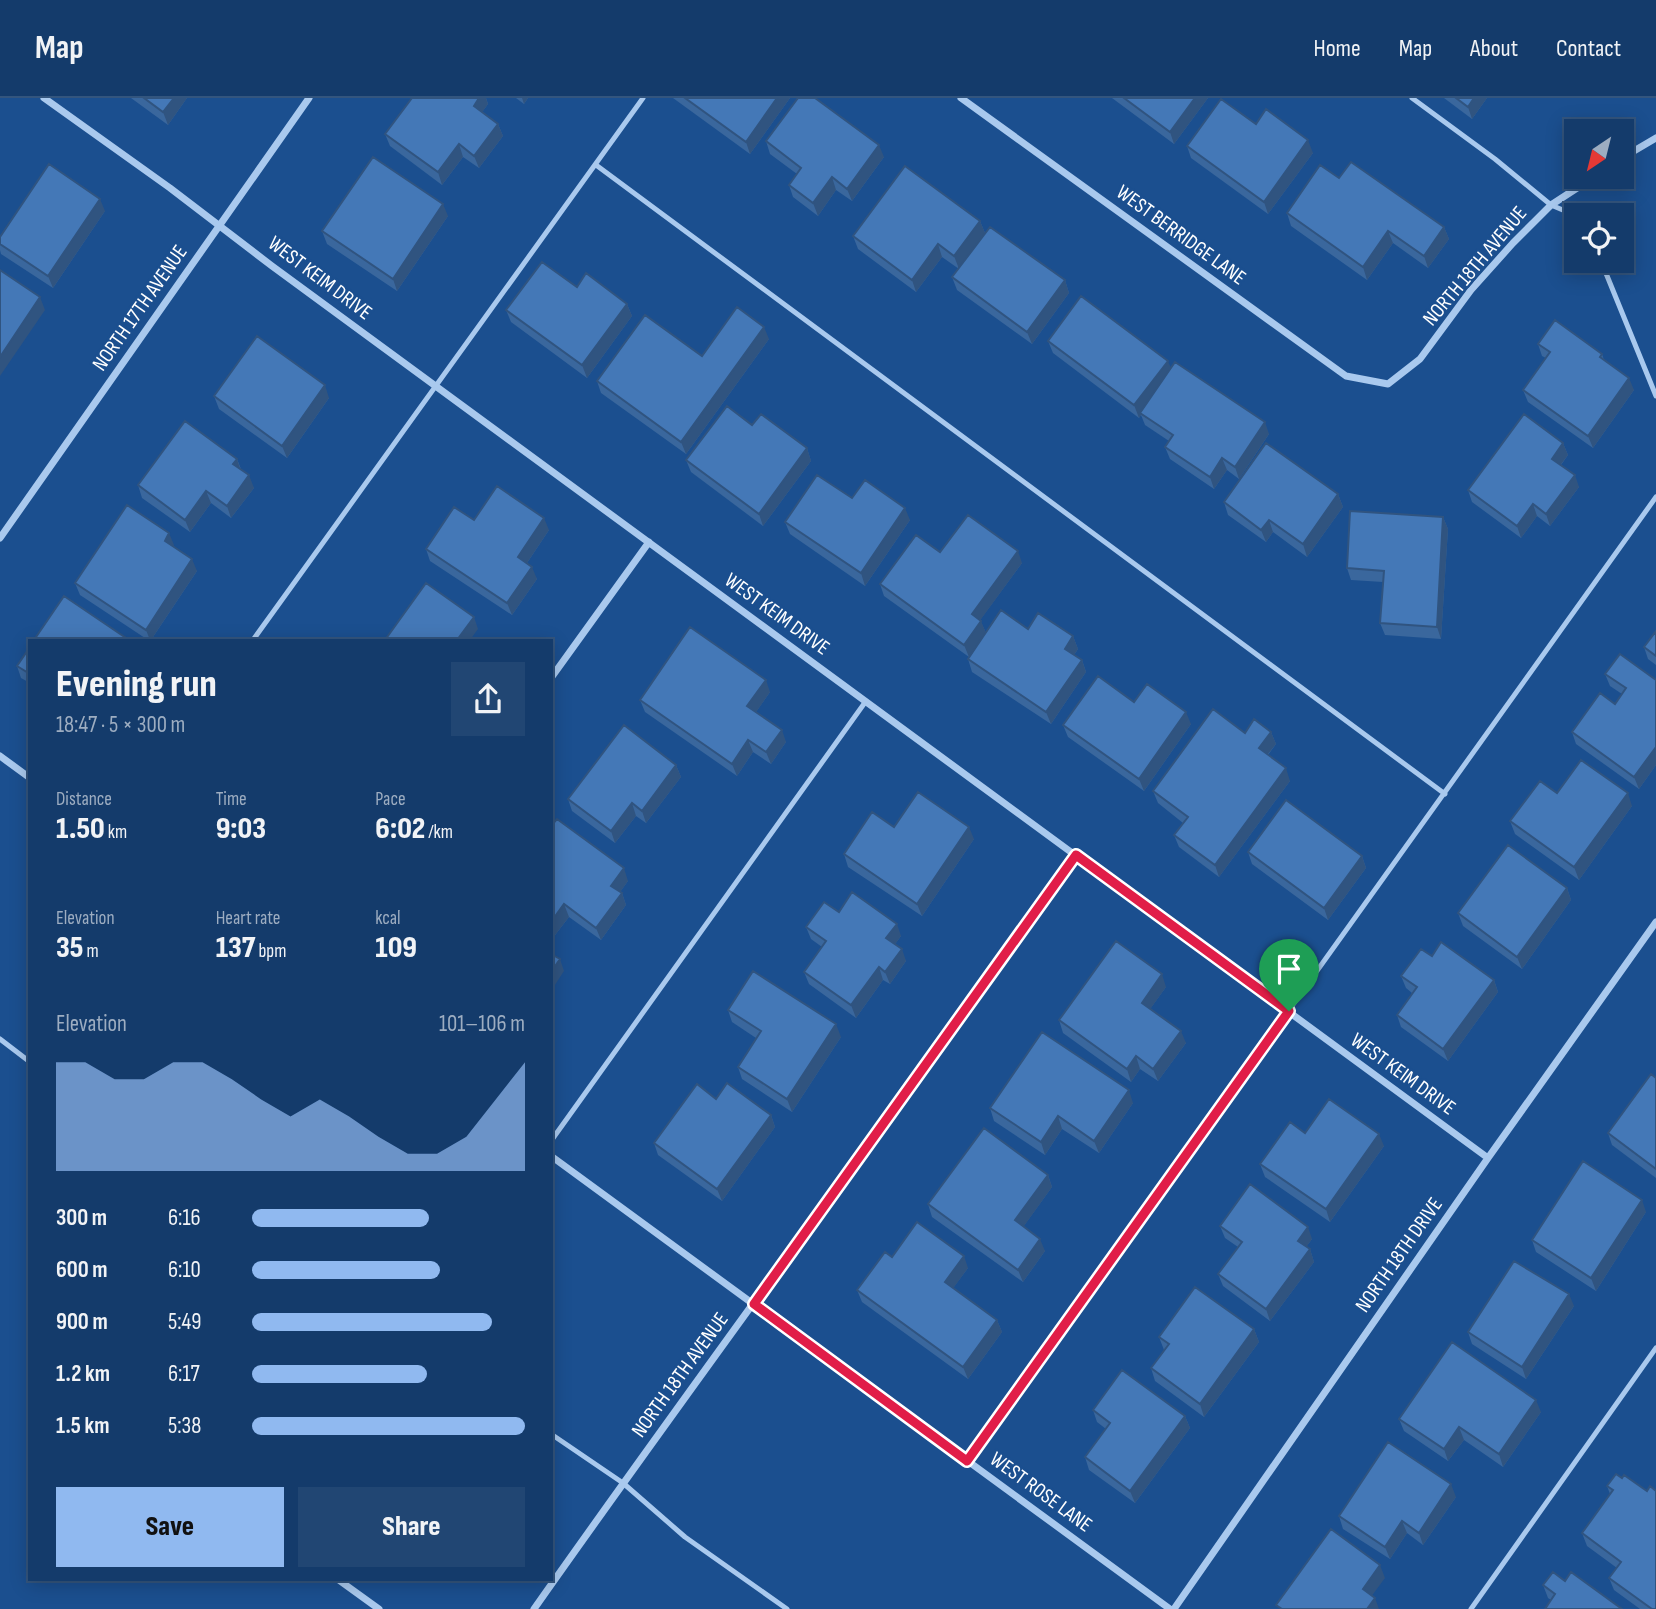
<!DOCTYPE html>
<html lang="en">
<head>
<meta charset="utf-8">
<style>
	:root { --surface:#143b6b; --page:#214673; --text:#f1f3f6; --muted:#9dadc1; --line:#33557e; --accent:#90b9f0 }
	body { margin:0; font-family:"Sofia Sans Condensed",sans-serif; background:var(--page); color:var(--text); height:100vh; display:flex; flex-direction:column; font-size:26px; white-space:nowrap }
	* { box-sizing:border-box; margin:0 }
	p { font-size:23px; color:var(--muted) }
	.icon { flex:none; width:38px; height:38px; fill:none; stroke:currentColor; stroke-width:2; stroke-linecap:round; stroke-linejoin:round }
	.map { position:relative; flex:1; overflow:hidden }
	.panel { position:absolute; left:28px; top:541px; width:525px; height:942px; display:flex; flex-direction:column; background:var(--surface); border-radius:0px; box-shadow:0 4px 18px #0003,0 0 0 2px var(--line) }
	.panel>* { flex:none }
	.needle { width:46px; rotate:215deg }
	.fabs { position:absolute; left:1564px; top:21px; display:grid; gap:14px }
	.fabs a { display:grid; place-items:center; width:70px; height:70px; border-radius:0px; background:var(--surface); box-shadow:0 4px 18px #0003,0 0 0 2px var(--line); font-size:35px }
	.pin { position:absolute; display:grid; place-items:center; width:60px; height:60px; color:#fff; margin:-72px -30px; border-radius:50% 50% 50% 0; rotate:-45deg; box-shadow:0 0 7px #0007 }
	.pin .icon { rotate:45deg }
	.round { display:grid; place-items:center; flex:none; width:74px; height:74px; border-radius:0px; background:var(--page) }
	.head { display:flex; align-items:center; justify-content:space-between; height:119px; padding:0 28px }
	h1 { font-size:38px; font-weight:800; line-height:52px }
	.metrics { display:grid; grid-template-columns:repeat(3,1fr); gap:10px; height:119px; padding:7px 28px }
	.metrics div { display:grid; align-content:center }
	.metrics b { font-size:30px; font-weight:800 }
	.metrics small { font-size:19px; font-weight:400 }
	.metrics p { font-size:19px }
	.chart { height:196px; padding:14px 28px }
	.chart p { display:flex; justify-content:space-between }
	.chart svg { width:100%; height:126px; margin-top:7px; fill:var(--accent); opacity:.7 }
	.action { display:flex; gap:14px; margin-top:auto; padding:14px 28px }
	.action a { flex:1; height:80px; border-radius:0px; background:var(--accent); color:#111; font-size:28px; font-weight:800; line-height:80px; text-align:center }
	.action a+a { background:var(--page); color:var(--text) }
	ul { padding:0 28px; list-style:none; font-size:23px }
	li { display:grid; grid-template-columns:112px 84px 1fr; align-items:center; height:52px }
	li i { height:18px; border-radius:9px; background:var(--accent) }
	header { display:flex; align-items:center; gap:42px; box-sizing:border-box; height:98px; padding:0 35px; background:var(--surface); border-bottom:2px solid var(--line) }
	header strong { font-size:33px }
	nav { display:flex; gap:38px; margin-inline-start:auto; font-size:24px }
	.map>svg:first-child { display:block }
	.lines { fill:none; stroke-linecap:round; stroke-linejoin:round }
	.service { stroke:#a9c9ee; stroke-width:5 }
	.minor { stroke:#a9c9ee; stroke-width:7 }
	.wall { fill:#3a679d }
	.shaded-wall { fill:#305480 }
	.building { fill:#4478b7; stroke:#305480; stroke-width:2 }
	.route-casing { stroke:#fff; stroke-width:14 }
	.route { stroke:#e11d48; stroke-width:9 }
	.labels { text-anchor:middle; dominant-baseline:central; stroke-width:5; stroke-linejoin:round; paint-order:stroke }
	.street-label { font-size:21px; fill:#fff; stroke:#1b4f8f }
</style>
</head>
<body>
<header>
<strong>Map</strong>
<nav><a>Home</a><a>Map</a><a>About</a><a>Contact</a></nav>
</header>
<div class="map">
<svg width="1656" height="1511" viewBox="0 0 1656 1511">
	<rect width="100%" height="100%" fill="#1b4f8f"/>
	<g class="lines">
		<path class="service" d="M1412 0 1495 61 1551 107 1577 118
			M596 67 1445 696
			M1601 163 1656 298
			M253 542 643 0
			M0 941 30 964
			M551 1043 866 603
			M551 1336 623 1385 685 1439 787 1511
			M967 1362 1656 399
			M1471 1511 1656 1250"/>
		<path class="minor" d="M44 0 170 90 272 168 1488 1060
			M961 0 1346 278 1388 286 1420 261 1471 192 1513 145 1551 107 1594 79
			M1622 60 1656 40
			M0 440 309 0
			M551 580 649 444
			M0 658 30 680
			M551 1058 1170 1511
			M336 1480 379 1511
			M534 1511C712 1258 898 1010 1076 757
			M1174 1511 1488 1060 1656 824"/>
	</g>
	<path class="wall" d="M131 0H187L168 27Z
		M412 0H486L488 6 482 14 498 26 503 38 479 70 463 59 442 87 390 48 385 36Z
		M516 0H528L524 6Z
		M673 0H790L750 56Z
		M1112 0H1208L1174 46Z
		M1444 0H1487L1472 21Z
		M1256 26 1313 55 1268 116 1191 60 1187 48Z
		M766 43 884 59 852 103 836 92 818 118 793 99 789 87 797 76 770 56Z
		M1339 80 1444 129 1449 141 1428 170 1393 145 1367 182 1291 128 1287 115Z
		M105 113 53 190 1 156 0 152V139Z
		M448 118 397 193 327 146 322 133Z
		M980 123 985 135 959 171 942 159 916 194 858 151 853 138Z
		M952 179 1065 182 1069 195 1032 246 957 192Z
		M577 189 627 206 632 218 587 280 511 224 506 212Z
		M769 241 686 356 601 295 597 283Z
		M1048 243 1171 270 1269 336 1239 381 1227 372 1214 391 1170 361 1165 349 1169 343 1145 327 1141 317 1139 320 1053 255Z
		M1538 246 1602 256 1604 262 1634 292 1593 350 1528 304 1523 292 1546 260 1542 258Z
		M214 298 329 300 287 360 219 311Z
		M752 327 807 350 811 363 763 428 691 374 686 362Z
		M1563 345 1568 357 1561 367 1579 389 1550 428 1537 418 1521 440 1472 404 1468 392Z
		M237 361 241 371 254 390 231 420 211 405 190 434 142 400 138 387Z
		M1338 396 1343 409 1307 459 1273 434 1266 444 1228 417 1224 404Z
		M852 400 910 422 865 488 790 436 785 424Z
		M1443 419 1448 431 1441 541 1385 537 1380 525 1383 484 1351 482 1347 470Z
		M474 422 549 432 527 465 537 481 512 517 430 463 426 451Z
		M174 447 173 448 197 473 151 542H148L80 497 75 485Z
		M940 454 1022 465 980 522 986 535 1028 531 1073 538 1078 551 1074 557 1082 562 1086 574 1051 626 972 574 968 561 969 559 884 498 880 486Z
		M1656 533V567L1648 561 1644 549Z
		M30 549V585L21 580 17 568Z
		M1605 576 1656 582V667L1639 691 1576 646 1572 634 1615 606 1622 596 1610 588Z
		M770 594 756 614 786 644 771 666 753 654 737 678 645 614 640 602Z
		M1134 604 1191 626 1144 693 1068 639 1063 627Z
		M1271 634 1276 646 1268 657 1290 683 1219 779 1179 749 1174 737 1183 725 1158 705 1153 693 1245 635Z
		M676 667 681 679 646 725 636 718 615 745 572 713 568 701Z
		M1557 695 1632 708 1579 782 1515 736 1510 723Z
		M551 728 628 783 620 794 622 795 626 807 601 842 569 819 552 841 551 840Z
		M894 729 974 741 922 818 848 769 844 756Z
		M1248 754 1362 758 1366 770 1328 822 1252 766Z
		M1567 790 1571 802 1522 871 1463 828 1458 815Z
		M839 814 901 838 895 846 906 863 890 886 883 882 856 920 809 886 804 874 822 849 811 841 806 829Z
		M1432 858 1494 882 1498 894 1448 963 1401 929 1397 917 1412 895 1406 890 1401 878Z
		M1166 889 1150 911 1186 945 1158 983 1140 971 1131 984 1063 935 1059 922Z
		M728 912 841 939 792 1014 742 981 738 969 756 940 732 924Z
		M1656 980V1080L1612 1047 1608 1035Z
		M716 1001 771 1017 775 1029 722 1103 658 1057 654 1045Z
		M1133 1005 1099 1055 1062 1031 1045 1057 994 1023 990 1010Z
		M1305 1035 1384 1048 1330 1124 1265 1079 1260 1066Z
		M1048 1077 1052 1089 1023 1129 1045 1153 1023 1184 932 1119 928 1106Z
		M1646 1114 1596 1193 1536 1154 1532 1142Z
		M1220 1128 1312 1141 1306 1149 1310 1151 1314 1164 1270 1223 1223 1188 1218 1176 1238 1149 1225 1140Z
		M892 1159 968 1170 953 1190 997 1222 1002 1234 968 1281 862 1204 857 1192Z
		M1574 1208 1526 1281 1472 1246 1468 1234Z
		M1254 1231 1259 1244 1204 1319 1155 1283 1151 1270 1164 1252 1159 1239Z
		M1093 1312 1185 1318 1190 1330 1135 1405 1089 1372 1085 1359 1106 1331 1097 1324Z
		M1541 1314 1503 1369 1464 1342 1448 1363 1404 1333 1399 1321Z
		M1622 1380 1647 1393 1656 1511H1640L1614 1492 1609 1480 1617 1470 1587 1448 1582 1435 1610 1396 1607 1388Z
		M1456 1399 1423 1447 1407 1435 1390 1461 1343 1431 1339 1418Z
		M1565 1483 1551 1502 1548 1500 1543 1487Z"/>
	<path class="shaded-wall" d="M174 0H187L168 27 163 14Z
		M479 0H486L488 6 478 20 474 8Z
		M522 0H528L524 6Z
		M777 0H790L750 56 746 44Z
		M1195 0H1208L1174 46 1170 34Z
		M1474 0H1487L1472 21 1468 9Z
		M498 26 503 38 479 70 474 58Z
		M1308 42 1313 55 1268 116 1264 104Z
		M459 46 463 59 442 87 438 74Z
		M879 47 884 59 852 103 847 91Z
		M832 79 836 92 818 118 813 105Z
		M100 101 105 113 53 190 48 178Z
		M443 106 448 118 397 193 393 181Z
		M980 123 985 135 959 171 954 158Z
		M1444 129 1449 141 1428 170 1424 158Z
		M1388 133 1393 145 1367 182 1363 169Z
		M938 146 942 159 916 194 912 182Z
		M1065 182 1069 195 1032 246 1027 234Z
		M40 199 45 212 0 278V259Z
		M627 206 632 218 587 280 582 267Z
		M764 229 769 241 686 356 681 344Z
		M1168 263 1173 275 1140 315 1141 317 1139 320 1134 307Z
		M1629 280 1634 292 1593 350 1588 338Z
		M325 287 329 300 287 360 282 348Z
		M1265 324 1269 336 1239 381 1235 369Z
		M1563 345 1568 357 1556 373 1552 361Z
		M807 350 811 363 763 428 759 416Z
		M1222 360 1227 372 1214 391 1210 379Z
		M237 361 241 373 233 366Z
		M249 377 254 390 231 420 227 408Z
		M1575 377 1579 389 1550 428 1546 416Z
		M206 393 211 405 190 434 185 422Z
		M1338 396 1343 409 1307 459 1303 446Z
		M1533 406 1537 418 1521 440 1517 428Z
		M905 410 910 422 865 488 861 475Z
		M1443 419 1448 431 1441 541 1437 529Z
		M544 420 549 432 523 471 518 459Z
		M1269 422 1273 434 1266 444 1261 432Z
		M169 435 174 447 169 455 165 443Z
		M1018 453 1022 465 976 528 972 516Z
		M192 461 197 473 151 542H150L146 532Z
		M532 469 537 481 512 517 507 505Z
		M474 519 478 531 470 542H457Z
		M981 523 986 535 969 559 964 547Z
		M1073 538 1078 551 1070 563 1065 551Z
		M1082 562 1086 574 1051 626 1046 614Z
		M766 582 770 594 752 620 747 608Z
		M1186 614 1191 626 1144 693 1139 681Z
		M782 632 786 644 771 666 766 654Z
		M1271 634 1276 646 1263 662 1259 650Z
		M748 642 753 654 737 678 732 666Z
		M1656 649V667L1639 691 1634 679Z
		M676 667 681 679 646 725 642 713Z
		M1286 670 1290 683 1219 779 1215 767Z
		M1628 695 1632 708 1579 782 1574 769Z
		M632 705 636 718 615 745 611 733Z
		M969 729 974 741 922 818 917 806Z
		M1362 758 1366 770 1328 822 1324 810Z
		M624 770 628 783 616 800 611 788Z
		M1567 790 1571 802 1522 871 1517 859Z
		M622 795 626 807 601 842 596 830Z
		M564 806 569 819 552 841 551 824Z
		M897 826 901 838 891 852 886 840Z
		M902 851 906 863 890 886 885 874Z
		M560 861 564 873 551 893V874Z
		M879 869 883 882 856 920 851 907Z
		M1162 876 1166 889 1146 917 1142 905Z
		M1494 882 1498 894 1448 963 1443 951Z
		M836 926 841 939 792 1014 787 1001Z
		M1181 933 1186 945 1158 983 1153 971Z
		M1136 958 1140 971 1131 984 1127 971Z
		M1129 992 1133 1005 1099 1055 1094 1043Z
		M771 1017 775 1029 722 1103 717 1091Z
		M1058 1018 1062 1031 1045 1057 1041 1044Z
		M1379 1036 1384 1048 1330 1124 1326 1111Z
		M1048 1077 1052 1089 1019 1135 1015 1122Z
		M1642 1102 1646 1114 1596 1193 1591 1180Z
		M1308 1129 1312 1141 1302 1155 1298 1143Z
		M1040 1141 1045 1153 1023 1184 1018 1172Z
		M1310 1151 1314 1164 1270 1223 1266 1211Z
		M964 1158 968 1170 949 1196 945 1184Z
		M1569 1196 1574 1208 1526 1281 1522 1269Z
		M997 1222 1002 1234 968 1281 963 1269Z
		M1254 1231 1259 1244 1204 1319 1200 1306Z
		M1536 1302 1541 1314 1503 1369 1499 1356Z
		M1185 1318 1190 1330 1135 1405 1130 1393Z
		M1459 1329 1464 1342 1448 1363 1444 1351Z
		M1451 1386 1456 1399 1423 1447 1419 1435Z
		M1402 1423 1407 1435 1390 1461 1385 1449Z
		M1380 1467 1385 1480 1368 1503 1363 1491Z
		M1375 1500 1379 1511H1367Z"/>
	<path class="building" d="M144 0H174L163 14Z
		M412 0H479L474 8 498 26 474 58 459 46 438 74 385 36Z
		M685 0H777L746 44Z
		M798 0H815L879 47 847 91 832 79 813 105 789 87 801 70 766 43Z
		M1124 0H1195L1170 34Z
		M1456 0H1474L1468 9Z
		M1221 1 1256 26 1266 11 1308 42 1264 104 1187 48Z
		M373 59 443 106 393 181 322 133Z
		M1351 64 1444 129 1424 158 1388 133 1363 169 1287 115 1320 67 1339 80Z
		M49 66 100 101 48 178 0 146V139Z
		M905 68 980 123 954 158 938 146 912 182 853 138Z
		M990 129 1065 182 1027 234 952 179Z
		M542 164 577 189 586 175 627 206 582 267 506 212Z
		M0 172 40 199 0 259Z
		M1081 198 1168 263 1134 307 1048 243Z
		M737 209 764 229 681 344 597 283 645 217 702 258Z
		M1555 222 1602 256 1600 259 1629 280 1588 338 1523 292 1550 254 1538 246Z
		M257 238 325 287 282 348 214 298Z
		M1175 264 1265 324 1235 369 1222 360 1210 379 1165 349 1173 337 1140 315Z
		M727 308 752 327 761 316 807 350 759 416 686 362Z
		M1524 316 1563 345 1552 361 1575 377 1546 416 1533 406 1517 428 1468 392Z
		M185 323 237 361 233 366 249 377 227 408 206 393 185 422 138 387Z
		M1266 345 1338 396 1303 446 1269 422 1261 432 1224 404Z
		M817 377 852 400 865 382 905 410 861 475 785 424Z
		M497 388 544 420 518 459 532 469 507 505 426 451 454 409 474 422Z
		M127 407 169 435 165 443 192 461 146 532 75 485Z
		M1350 413 1443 419 1437 529 1380 525 1384 473 1347 470Z
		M968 417 1018 453 972 516 981 523 964 547 880 486 916 437 940 454Z
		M426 485 474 519 457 542H385Z
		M64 498 129 542H34Z
		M1001 512 1028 531 1038 515 1073 538 1065 551 1082 562 1046 614 968 561Z
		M690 529 766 582 747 608 782 632 766 654 748 642 732 666 640 602Z
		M1656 533V558L1644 549Z
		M30 549V576L17 568Z
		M1620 556 1656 582V649L1634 679 1572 634 1600 595 1615 606 1626 590 1605 576Z
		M1098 578 1134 604 1147 586 1186 614 1139 681 1063 627Z
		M1213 611 1245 635 1254 621 1271 634 1259 650 1286 670 1215 767 1174 737 1188 719 1153 693Z
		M624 627 676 667 642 713 632 705 611 733 568 701Z
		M1581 662 1628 695 1574 769 1510 723 1540 683 1557 695Z
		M918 694 969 729 917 806 844 756 872 714 894 729Z
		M1286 702 1362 758 1324 810 1248 754Z
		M557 721 624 770 611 788 622 795 596 830 564 806 551 824V728Z
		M1508 747 1567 790 1517 859 1458 815Z
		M852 794 897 826 886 840 902 851 885 874 879 869 851 907 804 874 826 843 806 829 824 804 839 814Z
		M1116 843 1162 876 1142 905 1181 933 1153 971 1136 958 1127 971 1059 922Z
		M1441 844 1494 882 1443 951 1397 917 1417 889 1401 878 1421 851 1432 858Z
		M551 856 560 861 551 874Z
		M753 873 836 926 787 1001 738 969 761 933 728 912Z
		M1042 934 1129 992 1094 1043 1058 1018 1041 1044 990 1010Z
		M1651 976 1656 980V1071L1608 1035Z
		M727 985 771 1017 717 1091 654 1045 697 986 716 1001Z
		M1329 1001 1379 1036 1326 1111 1260 1066 1290 1024 1305 1035Z
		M984 1030 1048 1077 1015 1122 1040 1141 1018 1172 928 1106Z
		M1583 1063 1642 1102 1591 1180 1532 1142Z
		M1250 1086 1308 1129 1298 1143 1310 1151 1266 1211 1218 1176 1242 1144 1220 1128Z
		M917 1124 964 1158 945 1184 997 1222 963 1269 857 1192 885 1154 892 1159Z
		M1514 1163 1569 1196 1522 1269 1468 1234Z
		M1195 1189 1254 1231 1200 1306 1151 1270 1169 1246 1159 1239Z
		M1452 1244 1536 1302 1499 1356 1459 1329 1444 1351 1399 1321Z
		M1122 1272 1185 1318 1130 1393 1085 1359 1110 1325 1093 1312Z
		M1388 1344 1451 1386 1419 1435 1402 1423 1385 1449 1339 1418Z
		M1616 1376 1622 1380 1624 1377 1647 1393 1650 1388 1656 1393V1511H1652L1609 1480 1621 1464 1582 1435 1613 1392 1607 1388Z
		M1331 1431 1380 1467 1363 1491 1375 1500 1367 1511H1282L1276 1507Z
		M1553 1474 1565 1483 1571 1474 1622 1511H1545L1555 1496 1543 1487Z"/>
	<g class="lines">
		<defs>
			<path id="route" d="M1076 757 1289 913 967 1363 754 1206Z"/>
		</defs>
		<use href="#route" class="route-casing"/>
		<use href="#route" class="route"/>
	</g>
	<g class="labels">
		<g class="street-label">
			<text transform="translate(1181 137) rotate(36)">WEST BERRIDGE LANE</text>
			<text transform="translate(1475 168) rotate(-50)">NORTH 18TH AVENUE</text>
			<text transform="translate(320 180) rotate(37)">WEST KEIM DRIVE</text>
			<text transform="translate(140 210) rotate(-55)">NORTH 17TH AVENUE</text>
			<text transform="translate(777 516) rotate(36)">WEST KEIM DRIVE</text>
			<text transform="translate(1403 976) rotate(36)">WEST KEIM DRIVE</text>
			<text transform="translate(1399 1157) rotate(-55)">NORTH 18TH DRIVE</text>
			<text transform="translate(680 1277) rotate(-54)">NORTH 18TH AVENUE</text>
			<text transform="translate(1041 1394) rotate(36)">WEST ROSE LANE</text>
		</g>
	</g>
</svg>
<div class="fabs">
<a><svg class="needle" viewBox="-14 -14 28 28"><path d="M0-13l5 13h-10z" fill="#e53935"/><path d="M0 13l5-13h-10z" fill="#9dadc1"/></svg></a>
<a><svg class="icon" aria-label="locate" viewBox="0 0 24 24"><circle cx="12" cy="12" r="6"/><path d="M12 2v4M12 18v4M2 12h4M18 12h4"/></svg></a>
</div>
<div class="pin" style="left:1289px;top:913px;background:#1e9e55"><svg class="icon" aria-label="arrive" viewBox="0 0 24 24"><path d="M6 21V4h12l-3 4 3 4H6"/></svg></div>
<section class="panel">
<div class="head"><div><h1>Evening run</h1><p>18:47 · 5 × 300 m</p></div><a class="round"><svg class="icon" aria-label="share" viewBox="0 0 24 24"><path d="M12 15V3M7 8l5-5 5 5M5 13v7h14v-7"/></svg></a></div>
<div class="metrics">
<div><p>Distance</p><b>1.50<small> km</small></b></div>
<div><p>Time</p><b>9:03</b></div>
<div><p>Pace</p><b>6:02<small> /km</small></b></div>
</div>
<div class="metrics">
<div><p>Elevation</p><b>35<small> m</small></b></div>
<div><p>Heart rate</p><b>137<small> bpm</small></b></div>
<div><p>kcal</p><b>109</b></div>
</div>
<div class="chart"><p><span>Elevation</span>101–106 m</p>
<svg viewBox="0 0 160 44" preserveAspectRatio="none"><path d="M0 44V6L10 6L20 12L30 12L40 6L50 6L60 12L70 19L80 25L90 19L100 25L110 32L120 38L130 38L140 32L150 19L160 6V44z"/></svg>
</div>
<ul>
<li><b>300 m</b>6:16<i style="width:65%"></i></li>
<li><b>600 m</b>6:10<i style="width:69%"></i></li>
<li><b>900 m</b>5:49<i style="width:88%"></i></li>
<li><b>1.2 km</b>6:17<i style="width:64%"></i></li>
<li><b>1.5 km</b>5:38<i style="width:100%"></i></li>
</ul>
<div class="action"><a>Save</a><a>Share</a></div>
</section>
</div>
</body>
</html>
